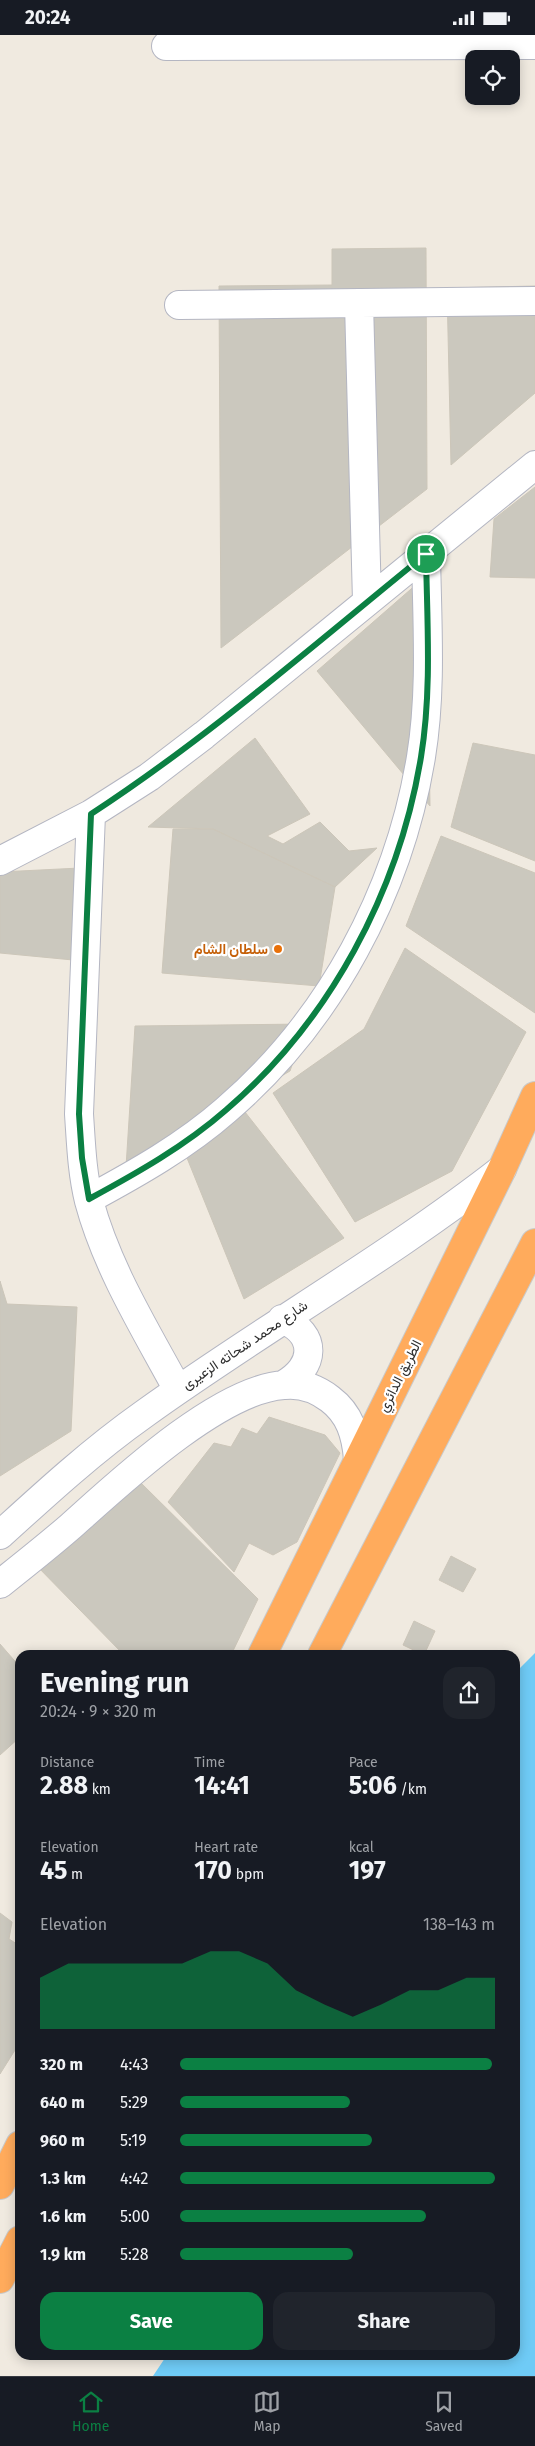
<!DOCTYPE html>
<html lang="en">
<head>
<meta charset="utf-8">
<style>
	:root { --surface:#171b24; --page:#20242c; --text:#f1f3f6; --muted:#9ea1a6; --line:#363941; --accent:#0b8043 }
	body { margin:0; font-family:"Fira Sans",Vazirmatn,sans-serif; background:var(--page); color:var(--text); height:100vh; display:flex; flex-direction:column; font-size:19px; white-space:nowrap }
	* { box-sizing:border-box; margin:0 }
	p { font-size:16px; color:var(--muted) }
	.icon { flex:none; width:28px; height:28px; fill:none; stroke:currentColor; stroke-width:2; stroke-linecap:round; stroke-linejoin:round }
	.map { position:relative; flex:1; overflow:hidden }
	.details { position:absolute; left:15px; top:1615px; width:505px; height:710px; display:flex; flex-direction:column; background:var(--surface); border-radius:15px; box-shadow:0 2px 12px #0003 }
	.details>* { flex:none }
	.fabs { position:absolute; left:465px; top:15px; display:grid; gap:10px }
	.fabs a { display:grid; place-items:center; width:55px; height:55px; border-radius:10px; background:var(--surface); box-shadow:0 2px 12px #0003; font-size:25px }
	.pin { position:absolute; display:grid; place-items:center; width:42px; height:42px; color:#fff; margin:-21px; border:2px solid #fff; border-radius:50%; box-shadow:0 1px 5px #0007 }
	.round { display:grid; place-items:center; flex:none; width:52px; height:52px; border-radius:15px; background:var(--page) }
	.summary { display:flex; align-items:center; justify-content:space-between; height:85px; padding:0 25px }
	h1 { font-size:28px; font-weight:700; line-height:38px }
	.metrics { display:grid; grid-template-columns:repeat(3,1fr); gap:8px; height:85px; padding:5px 25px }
	.metrics div { display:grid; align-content:center }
	.metrics b { font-size:25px; font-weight:700 }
	.metrics small { font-size:14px; font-weight:400 }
	.metrics p { font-size:14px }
	.chart { height:140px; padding:10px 25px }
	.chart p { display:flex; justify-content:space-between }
	.chart svg { width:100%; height:90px; margin-top:5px; fill:var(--accent); opacity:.7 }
	.primary-button { display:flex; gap:10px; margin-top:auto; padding:10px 25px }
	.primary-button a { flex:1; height:58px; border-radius:15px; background:var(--accent); color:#fff; font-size:20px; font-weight:700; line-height:58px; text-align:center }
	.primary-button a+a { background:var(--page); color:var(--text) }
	ul { padding:0 25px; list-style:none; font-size:16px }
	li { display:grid; grid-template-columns:80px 60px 1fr; align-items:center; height:38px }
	li i { height:12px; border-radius:6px; background:var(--accent) }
	.status { display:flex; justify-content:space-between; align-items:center; height:35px; padding:0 25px; background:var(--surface); direction:ltr }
	.status svg { height:14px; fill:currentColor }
	.menu { display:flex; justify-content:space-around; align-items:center; height:70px; border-top:1px solid var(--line); background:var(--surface); font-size:14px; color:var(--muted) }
	.menu a { display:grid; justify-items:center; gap:2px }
	.menu .current { color:var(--accent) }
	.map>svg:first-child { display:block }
	.water { fill:#6fcbf6 }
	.building { fill:#cbc8be; stroke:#ccc6b9 }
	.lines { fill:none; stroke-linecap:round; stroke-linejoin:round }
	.minor-casing { stroke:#b4b6c2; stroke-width:30 }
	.highway-casing { stroke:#c9c9c9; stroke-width:30 }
	.minor { stroke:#fff; stroke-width:28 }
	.highway { stroke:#ffab5c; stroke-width:28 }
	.route-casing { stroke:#fff; stroke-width:10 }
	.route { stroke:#0b8043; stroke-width:6 }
	.food-dot { fill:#e8710a; stroke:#fff; stroke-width:2 }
	.labels { text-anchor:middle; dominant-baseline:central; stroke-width:4.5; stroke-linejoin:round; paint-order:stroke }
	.food-label { font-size:14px; font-weight:bold; fill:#c56008; stroke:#fff; text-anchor:end }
	.street-label { font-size:14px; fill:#2e2e2e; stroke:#fff }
</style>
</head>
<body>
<div class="status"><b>20:24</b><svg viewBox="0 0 49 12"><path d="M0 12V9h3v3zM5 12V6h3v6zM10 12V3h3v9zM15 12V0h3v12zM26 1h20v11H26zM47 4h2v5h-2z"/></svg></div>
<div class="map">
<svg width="535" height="2341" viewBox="0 0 535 2341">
	<rect width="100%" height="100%" fill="#f0eae0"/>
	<path class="water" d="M535 1618V2341H153L167 2320H515V1638Z"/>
	<path class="building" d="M426 213 427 454 221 613 219 251 332 250V214Z
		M535 251V358L451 430 447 253Z
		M535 452V543L490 542 494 484Z
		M426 541 430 771 317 636Z
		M255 703 310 779 267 801 283 809 320 787 349 816 377 813 335 852 213 794 148 792Z
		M473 708 535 720V826L451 792Z
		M173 794H213L335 852 319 951 162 938Z
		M441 801 535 838V978L406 891Z
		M80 833 73 925 0 918V837Z
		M405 913 526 997 452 1136 355 1187 273 1058 364 994Z
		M306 989 290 1036 126 1132 135 991Z
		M245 1077 344 1203 244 1264 185 1118Z
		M0 1246 7 1269 77 1272 71 1396 0 1441Z
		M269 1382 325 1400 340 1418 297 1507 273 1520 249 1508 234 1537 168 1467 214 1408 231 1412 242 1393 257 1399Z
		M138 1445 258 1564 231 1620H124L34 1528Z
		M451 1521 476 1534 463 1557 439 1545Z
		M414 1586 435 1596 424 1620 403 1610Z
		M0 1609 20 1632V1702L0 1720Z
		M0 1878 12 1887 9 1904 20 1911V2007L0 2039Z"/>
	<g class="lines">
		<defs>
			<path id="minor" d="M166 11 535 10
				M359 268 367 566
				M179 270 535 266
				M91 779 79 1079C81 1108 82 1138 89 1166 107 1233 145 1294 178 1355
				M0 826 91 779 149 742 204 700 535 430
				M89 1164C137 1138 185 1111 226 1075 330 986 399 856 421 722 432 655 427 586 426 519
				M282 1284C318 1299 316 1332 283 1350
				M0 1500C46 1458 93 1415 144 1379 262 1294 388 1223 502 1134
				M0 1549C24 1530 48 1511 71 1491 119 1448 219 1354 284 1350 302 1348 317 1354 330 1364 350 1379 356 1400 358 1424"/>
			<path id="highway" d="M262 1620 502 1134 535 1061
				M322 1620 535 1208
				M0 2150 20 2110
				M0 2244 20 2205"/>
		</defs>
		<use href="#minor" class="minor-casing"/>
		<use href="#highway" class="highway-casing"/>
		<use href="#minor" class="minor"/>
		<use href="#highway" class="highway"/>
	</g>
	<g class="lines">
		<defs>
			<path id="route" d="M426 519C427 586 432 655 421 722 399 856 330 986 226 1075 185 1111 137 1138 89 1164L82 1123 79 1079 91 779C209 702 316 608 426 519Z"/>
		</defs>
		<use href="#route" class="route-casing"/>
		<use href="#route" class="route"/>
	</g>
	<circle class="food-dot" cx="278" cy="914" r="5"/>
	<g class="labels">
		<g class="food-label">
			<text x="268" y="914">سلطان الشام</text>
		</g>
		<g class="street-label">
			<text transform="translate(245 1310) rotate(-34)">شارع محمد شحاته الزعيرى</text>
			<text transform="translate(400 1341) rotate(-63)">الطريق الدائري</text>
		</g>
	</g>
</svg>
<div class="fabs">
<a><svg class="icon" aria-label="locate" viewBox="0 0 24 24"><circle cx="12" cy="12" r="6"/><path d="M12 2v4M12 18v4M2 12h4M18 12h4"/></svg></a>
</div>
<div class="pin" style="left:426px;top:519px;background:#1e9e55"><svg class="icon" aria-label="arrive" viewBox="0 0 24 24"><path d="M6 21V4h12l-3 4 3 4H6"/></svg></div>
<section class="details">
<div class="summary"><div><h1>Evening run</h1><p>20:24 · 9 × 320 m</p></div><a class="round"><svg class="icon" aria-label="share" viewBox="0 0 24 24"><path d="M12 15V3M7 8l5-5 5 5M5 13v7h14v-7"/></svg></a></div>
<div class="metrics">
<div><p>Distance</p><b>2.88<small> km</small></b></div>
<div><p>Time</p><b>14:41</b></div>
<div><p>Pace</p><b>5:06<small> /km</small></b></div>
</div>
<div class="metrics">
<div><p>Elevation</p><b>45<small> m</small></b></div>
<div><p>Heart rate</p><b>170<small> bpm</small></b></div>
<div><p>kcal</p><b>197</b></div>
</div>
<div class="chart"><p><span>Elevation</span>138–143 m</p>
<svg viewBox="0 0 160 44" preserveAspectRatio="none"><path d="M0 44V19L10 12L20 12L30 12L40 12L50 12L60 6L70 6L80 12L90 25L100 32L110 38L120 32L130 25L140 25L150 19L160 19V44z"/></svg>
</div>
<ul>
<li><b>320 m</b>4:43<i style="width:99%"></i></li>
<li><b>640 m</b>5:29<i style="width:54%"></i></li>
<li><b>960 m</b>5:19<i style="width:61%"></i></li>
<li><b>1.3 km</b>4:42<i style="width:100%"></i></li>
<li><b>1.6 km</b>5:00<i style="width:78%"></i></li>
<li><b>1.9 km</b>5:28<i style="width:55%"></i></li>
</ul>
<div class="primary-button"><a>Save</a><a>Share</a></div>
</section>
</div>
<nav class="menu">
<a class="current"><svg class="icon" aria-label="home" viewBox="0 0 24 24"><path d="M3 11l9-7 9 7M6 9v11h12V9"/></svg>Home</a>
<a><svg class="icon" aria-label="map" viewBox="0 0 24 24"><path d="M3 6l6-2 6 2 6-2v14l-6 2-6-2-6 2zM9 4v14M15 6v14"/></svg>Map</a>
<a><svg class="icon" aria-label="saved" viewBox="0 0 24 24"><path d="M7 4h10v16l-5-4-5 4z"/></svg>Saved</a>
</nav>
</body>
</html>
